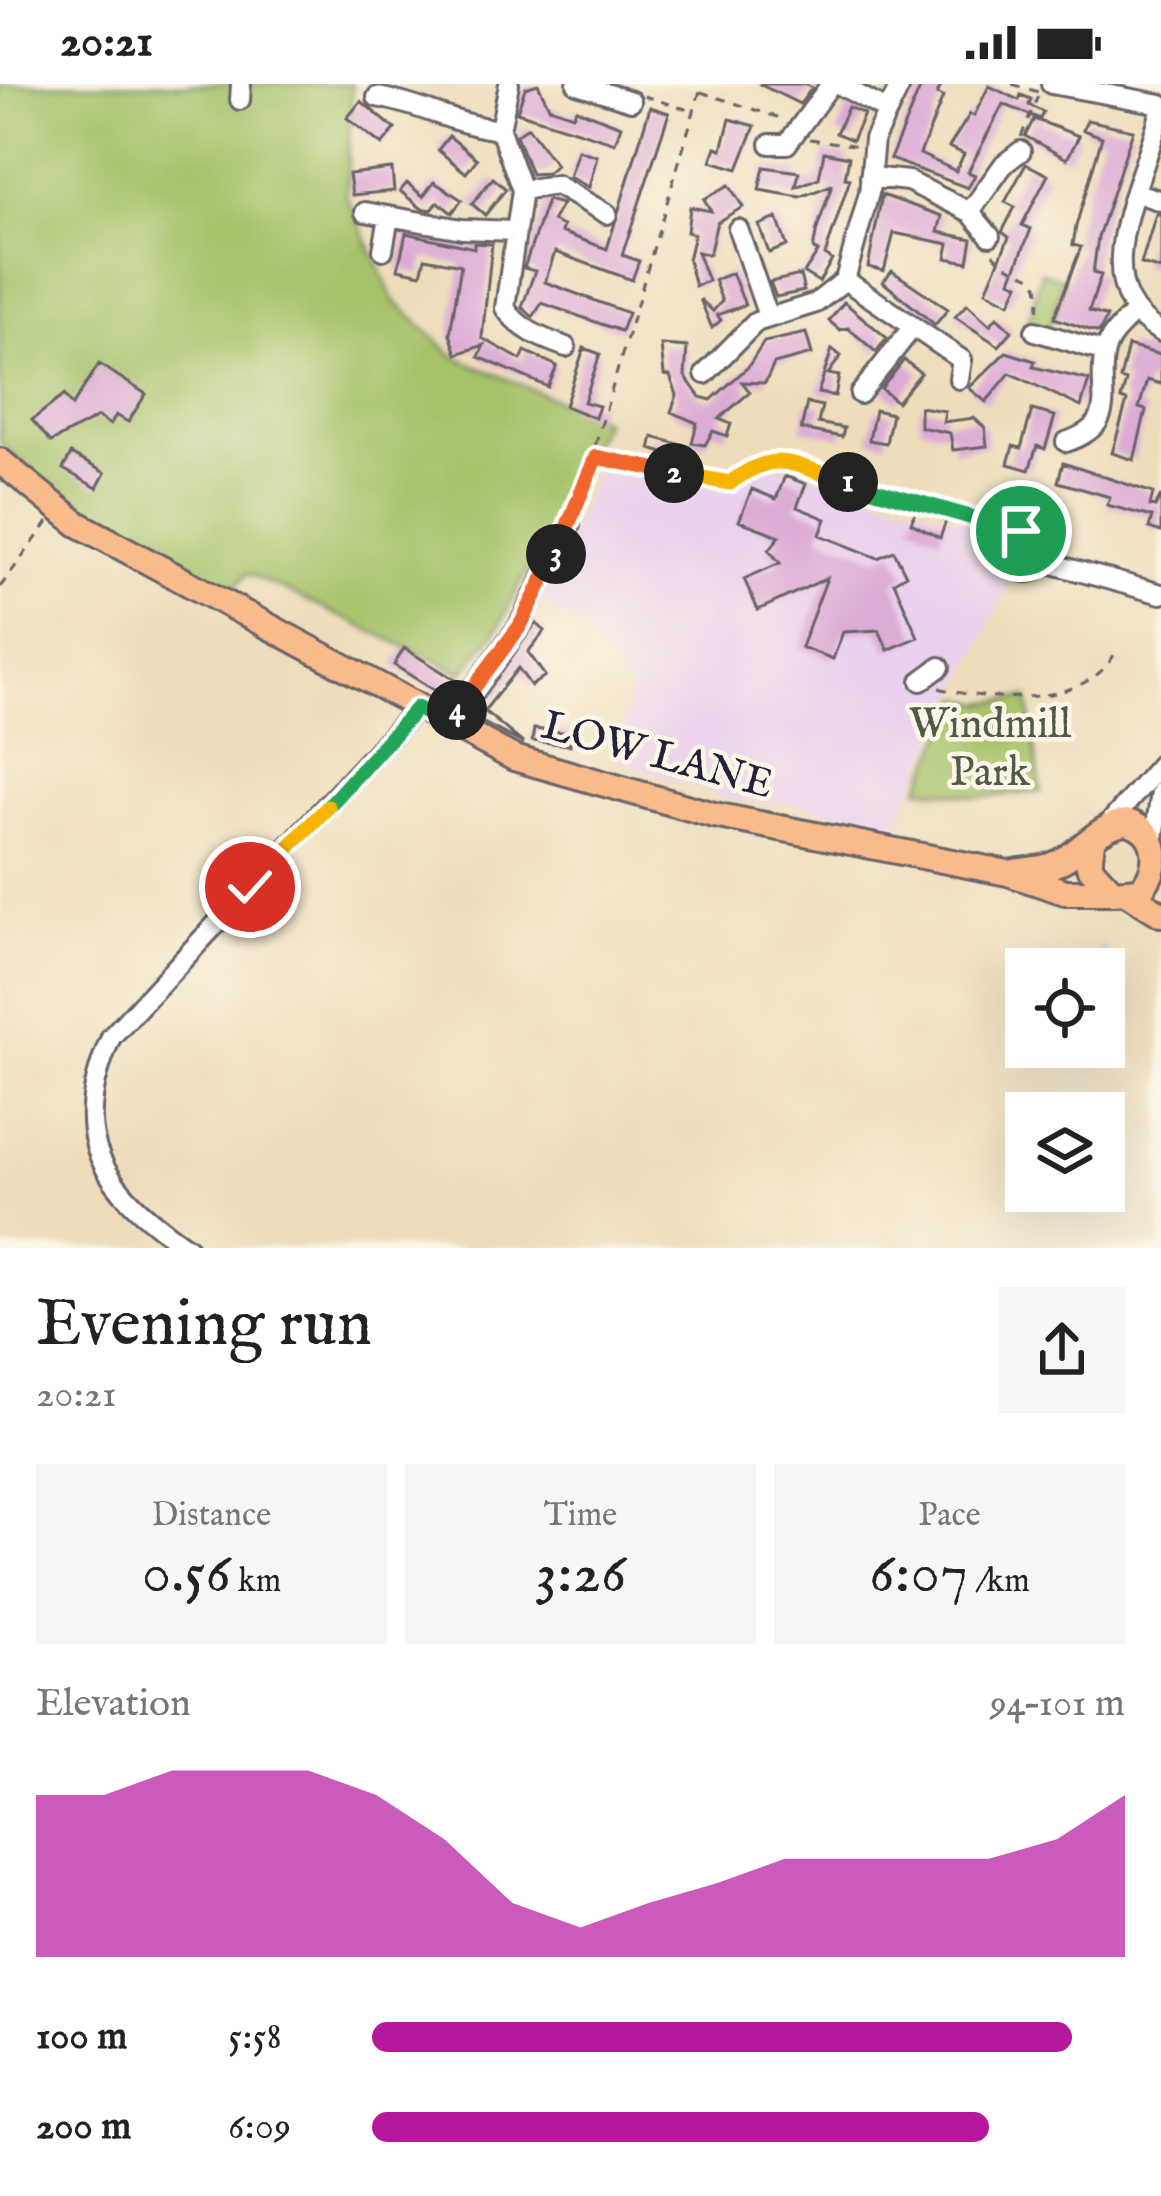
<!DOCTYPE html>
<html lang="en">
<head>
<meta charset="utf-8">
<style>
	:root { --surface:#fff; --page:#f6f6f6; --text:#222; --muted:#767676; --accent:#b5179e }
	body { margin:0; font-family:"IM FELL English",serif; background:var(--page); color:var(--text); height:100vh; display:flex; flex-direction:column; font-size:45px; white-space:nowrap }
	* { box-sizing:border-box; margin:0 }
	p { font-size:39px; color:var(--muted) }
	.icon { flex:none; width:66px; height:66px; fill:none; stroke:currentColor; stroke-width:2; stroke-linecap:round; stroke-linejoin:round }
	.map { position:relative; height:1164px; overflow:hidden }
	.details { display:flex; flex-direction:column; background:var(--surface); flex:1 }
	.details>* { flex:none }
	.buttons { position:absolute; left:1005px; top:864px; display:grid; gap:24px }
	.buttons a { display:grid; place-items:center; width:120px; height:120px; border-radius:0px; background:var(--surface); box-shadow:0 12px 48px #0002; font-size:60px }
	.pin { position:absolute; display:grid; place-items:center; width:102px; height:102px; color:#fff; margin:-51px; border:6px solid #fff; border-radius:50%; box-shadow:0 3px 12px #0007 }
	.km { position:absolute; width:60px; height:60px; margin:-30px; border-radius:50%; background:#222; color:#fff; font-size:33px; line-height:60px; text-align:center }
	.round { display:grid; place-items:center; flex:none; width:126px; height:126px; border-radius:0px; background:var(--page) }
	.headline { display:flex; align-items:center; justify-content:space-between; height:204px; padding:0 36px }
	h1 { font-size:66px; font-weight:600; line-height:90px }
	.metrics { display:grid; grid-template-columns:repeat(3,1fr); gap:18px; height:204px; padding:12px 36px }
	.metrics div { display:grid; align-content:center; border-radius:0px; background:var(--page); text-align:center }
	.metrics b { font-size:60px; font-weight:600 }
	.metrics small { font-size:33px; font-weight:400 }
	.metrics p { font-size:33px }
	.chart { height:336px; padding:24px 36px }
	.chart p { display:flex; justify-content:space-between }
	.chart svg { width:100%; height:216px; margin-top:12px; fill:var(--accent); opacity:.7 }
	ul { padding:0 36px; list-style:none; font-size:39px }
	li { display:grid; grid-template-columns:192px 144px 1fr; align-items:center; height:90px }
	li i { height:30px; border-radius:15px; background:var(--accent) }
	.status { display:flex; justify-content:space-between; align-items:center; height:84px; padding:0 60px; background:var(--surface); direction:ltr }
	.status svg { height:33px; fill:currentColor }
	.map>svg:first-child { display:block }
	.built { fill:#ead1ed }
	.green { fill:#a5c269; stroke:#647252; stroke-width:3 }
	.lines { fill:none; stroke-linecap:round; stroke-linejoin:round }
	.stream { stroke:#6bb8e5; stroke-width:3 }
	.building { fill:#ddacd5 }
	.minor-casing { stroke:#696368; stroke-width:24 }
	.major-casing { stroke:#696368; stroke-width:30 }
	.path { stroke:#696368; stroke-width:3; stroke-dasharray:9 9; stroke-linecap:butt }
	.minor { stroke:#fff; stroke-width:18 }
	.major { stroke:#fabb8c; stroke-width:24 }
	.split-1-casing { stroke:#fff; stroke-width:24 }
	.split-2-casing { stroke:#fff; stroke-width:24 }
	.split-3-casing { stroke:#fff; stroke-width:24 }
	.split-4-casing { stroke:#fff; stroke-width:24 }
	.split-5-casing { stroke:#fff; stroke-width:24 }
	.split-6-casing { stroke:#fff; stroke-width:24 }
	.split-1 { stroke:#22a559; stroke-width:15 }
	.split-2 { stroke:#f5b400; stroke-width:15 }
	.split-3 { stroke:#f0652b; stroke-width:15 }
	.split-4 { stroke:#f0652b; stroke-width:15 }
	.split-5 { stroke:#22a559; stroke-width:15 }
	.split-6 { stroke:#f5b400; stroke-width:15 }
	.labels { text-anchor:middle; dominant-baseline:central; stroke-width:9; stroke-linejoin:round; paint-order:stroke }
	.park-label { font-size:42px; fill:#505a4b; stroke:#fcf5e5 }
	.street-label { font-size:42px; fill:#22223b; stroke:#fcf5e5 }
</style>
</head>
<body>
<div class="status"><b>20:21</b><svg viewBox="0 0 49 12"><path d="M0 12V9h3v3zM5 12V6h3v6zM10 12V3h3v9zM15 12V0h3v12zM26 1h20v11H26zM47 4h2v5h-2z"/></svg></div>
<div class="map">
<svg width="1161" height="1164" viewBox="0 0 1161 1164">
	<rect width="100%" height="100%" fill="#fcf5e5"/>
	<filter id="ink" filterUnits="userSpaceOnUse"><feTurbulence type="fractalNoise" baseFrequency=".00833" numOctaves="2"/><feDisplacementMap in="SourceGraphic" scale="24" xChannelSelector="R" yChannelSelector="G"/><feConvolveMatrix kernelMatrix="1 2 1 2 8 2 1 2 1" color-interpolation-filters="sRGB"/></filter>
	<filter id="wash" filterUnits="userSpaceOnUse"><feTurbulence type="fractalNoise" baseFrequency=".004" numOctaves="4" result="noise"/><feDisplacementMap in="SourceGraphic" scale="48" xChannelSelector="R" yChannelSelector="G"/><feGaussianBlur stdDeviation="2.7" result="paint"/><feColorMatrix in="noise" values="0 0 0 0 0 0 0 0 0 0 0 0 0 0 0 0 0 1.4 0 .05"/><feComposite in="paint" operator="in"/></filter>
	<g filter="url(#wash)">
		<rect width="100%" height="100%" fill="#edb"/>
		<path class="built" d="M602 379 729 405 758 383 780 382 982 442 1004 455 992 474 1008 502 895 743 795 720 729 716 614 675 631 605 576 540 538 518Z"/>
		<path class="green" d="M0 0H352L346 111 394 216 455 273 604 336 496 548 462 589 247 489 230 511 81 430 0 359Z
			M1041 188 1064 195 1050 243 1029 237Z
			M1028 613 1041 708 981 713 919 704 961 614 984 619Z"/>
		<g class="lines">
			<path class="stream" d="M1097 885 1104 864"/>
		</g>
		<g id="blocks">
			<path class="building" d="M538 0 549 23 573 31 576 25 621 42 615 59 517 28 525 4Z
				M759 0H805L812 4 800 20Z
				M922 0H942L937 10 943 13 920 70 956 87 964 70 949 63 970 30 974 32 989 2 1019 16 1021 11 1031 15 1029 21 1043 28 1040 35 1003 20 968 88 975 91 968 104 890 75Z
				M361 17 395 45 382 61 347 34Z
				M650 23 669 29 622 171 639 177 632 196 555 168 545 198 628 229 621 247 542 219 533 233 522 223 535 187 524 184 547 116 562 120 552 137 563 142 561 148 607 165Z
				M848 23 864 30 852 56 836 49Z
				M730 35 755 42 738 85 711 77 716 63 722 65Z
				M1034 35 1079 52 1067 75 1025 52Z
				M1087 36 1133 46 1098 153 1093 189 1101 191 1089 227 1107 233 1099 249 1054 234 1081 163 1073 161 1076 142 1102 53 1083 46Z
				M528 43 556 81 546 89 531 90 516 51Z
				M449 52 477 75 466 89 438 66Z
				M578 66 597 72 589 103 569 93Z
				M824 68 849 73 845 94 850 95 825 171 832 176 819 198 804 189 818 168 813 165 817 145 832 101 800 113 759 106 764 83 799 88 796 103 819 94Z
				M1026 80 1048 91 1022 141 1031 145 1011 196 1019 200 1010 219 986 207 1009 153 1002 148 1015 123 1005 118Z
				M392 85 394 107 352 111 349 90Z
				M493 94 506 105 485 131 472 120Z
				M434 98 462 116 452 129 438 118 432 126 421 124 400 107 407 99 423 112Z
				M729 101 743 123 717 138 709 171 697 168 708 197 695 202 688 176 694 150 687 148 690 123 711 127 704 115Z
				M882 111 942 132 938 148 972 155 968 178 946 174 949 160 894 149 884 187 868 183Z
				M1156 130H1161V186L1141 180Z
				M777 134 787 162 769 169 759 141Z
				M406 149 474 164V159L492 160 482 254 521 276 525 267 557 282 548 303 479 273 484 261 457 270 450 250 461 181 425 174 421 190 398 185Z
				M892 187 948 225 935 241 883 198Z
				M732 189 745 221 717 231 721 236 712 244 700 215 713 227 722 217 714 196Z
				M800 191 804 207 776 213 770 198Z
				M844 218 887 254 876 268 848 244 840 246 829 237Z
				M967 220 990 241 997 233 1012 247 999 262 955 233Z
				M806 249 812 270 774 280 765 299 742 298 750 308 719 335 731 340 727 352 713 347 705 361 692 359 697 339 671 328 677 311 670 292 664 291 661 261 687 263 685 292 700 313 711 316 748 283 764 258Z
				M1128 262 1161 271V300L1147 296 1139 324 1146 326 1134 376 1112 369 1127 317 1121 315 1126 297 1120 295Z
				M584 264 600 270 584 318 599 322 595 334 565 322Z
				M832 265 841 272 828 290 839 292 835 312 818 309Z
				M1006 268 1035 277 1033 283 1089 296 1081 323 1010 289 986 318 969 304Z
				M904 276 921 289 897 318 881 305Z
				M99 280 146 310 128 338 116 331 110 341 98 333 51 358 32 336 64 311 72 322Z
				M807 319 822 322 818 339 844 344 842 353 801 345Z
				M920 323 945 327 943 338 974 334 985 344 987 362 953 366 950 349 920 343Z
				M875 326 892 330 886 359 869 356Z
				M1032 326 1055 332 1045 365 1037 362 1029 386 1008 380 1013 362 1021 364Z
				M653 353 689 363 685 374 682 379 663 374 664 369 650 365Z
				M71 370 105 389 97 404 63 385Z
				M1063 379 1153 409 1150 422 1155 423 1161 412V448L1149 444 1152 433 1107 421 1110 413 1058 398Z
				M785 392 806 400 797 423 826 435 820 451 878 474 894 467 906 491 894 498 918 553 888 566 879 546 843 548 833 575 801 563 827 494 758 526 744 495 780 479 769 466 780 452 739 437 752 405 776 415Z
				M916 426 946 437 940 454 911 439Z
				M536 539 545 547 528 568 545 592 531 602 518 584 484 627 524 660 470 632Z
				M404 564 460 599 448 615 394 581Z
				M534 645 571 649 570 661 532 657Z"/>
		</g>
	</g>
	<g filter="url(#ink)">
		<use href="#blocks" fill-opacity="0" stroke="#696368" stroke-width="3"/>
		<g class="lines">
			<defs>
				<path id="minor" d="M509 0 500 46 522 106 505 224C520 246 541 254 566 263
					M577 0 631 17
					M838 0 888 27
					M1051 0 1161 20
					M377 13C420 20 456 41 500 46
					M240 16 241 0
					M1161 25C1147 93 1078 202 1161 248
					M770 60H787L831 0
					M870 93 908 97 970 128 1004 80 1021 67
					M522 106 556 101 607 130
					M1137 109 1161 117
					M365 128 462 145 514 147
					M970 128 990 152
					M738 145 768 232
					M383 166 389 133
					M845 196 962 276 959 295
					M1035 247 1105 268
					M705 290 756 238 816 219 845 196 869 109 874 55 901 0
					M860 310 912 244
					M1066 358C1123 338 1095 310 1105 268 1109 251 1123 240 1135 228
					M1013 473a15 15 0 1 1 30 0a15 15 0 1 1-30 0Z
					M1042 477 1161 510
					M921 597 940 583
					M446 641 519 542 570 441
					M1107 742 1161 680
					M1154 754 1161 708
					M188 1164C101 1104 67 1055 111 953L417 624"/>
				<path id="major" d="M0 377 78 440 514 674 714 731 1008 789 1065 808H1113
					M1010 789C1023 786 1038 786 1050 782 1080 772 1097 740 1127 738 1161 747 1161 785 1140 806L1113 808 1089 782 1092 758
					M1129 810 1161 830"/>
			</defs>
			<use href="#minor" class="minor-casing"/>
			<use href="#major" class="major-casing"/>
			<path class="path" d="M1012 0 1038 8
				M701 8 783 35
				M644 12 692 27
				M1021 53 1038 12
				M810 55 859 62
				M993 169C1021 202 1047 176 1037 233
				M595 373 726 400 760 377 771 376 984 437 1007 453 1033 446 1053 463
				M575 430 702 0
				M0 503 49 437
				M939 604C989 618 1085 623 1114 571"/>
			<use href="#minor" class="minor"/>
			<use href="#major" class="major"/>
		</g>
	</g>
	<g class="lines" filter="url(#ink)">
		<defs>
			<path id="split-1" d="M848 398 984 437 1006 453 1021 447"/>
			<path id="split-2" d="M674 389 730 399C779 362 792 382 848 398"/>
			<path id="split-3" d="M556 470 596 373 674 389"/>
			<path id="split-4" d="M457 626 520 542 556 470"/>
			<path id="split-5" d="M328 723 417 624 446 640 457 626"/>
			<path id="split-6" d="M250 803 328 723"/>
		</defs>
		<use href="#split-1" class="split-1-casing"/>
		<use href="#split-2" class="split-2-casing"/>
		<use href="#split-3" class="split-3-casing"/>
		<use href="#split-4" class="split-4-casing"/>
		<use href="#split-5" class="split-5-casing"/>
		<use href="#split-6" class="split-6-casing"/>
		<use href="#split-1" class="split-1"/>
		<use href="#split-2" class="split-2"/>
		<use href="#split-3" class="split-3"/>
		<use href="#split-4" class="split-4"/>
		<use href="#split-5" class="split-5"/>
		<use href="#split-6" class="split-6"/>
	</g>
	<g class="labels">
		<g class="park-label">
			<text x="990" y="641">Windmill<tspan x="990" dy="48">Park</tspan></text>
		</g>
		<g class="street-label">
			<text transform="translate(657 672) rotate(15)">LOW LANE</text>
		</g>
	</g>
</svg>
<div class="buttons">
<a><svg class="icon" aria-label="locate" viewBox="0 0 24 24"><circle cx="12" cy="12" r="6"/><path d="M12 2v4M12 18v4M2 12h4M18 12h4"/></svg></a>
<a><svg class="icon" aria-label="layers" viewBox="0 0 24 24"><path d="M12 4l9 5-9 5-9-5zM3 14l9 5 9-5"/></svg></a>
</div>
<div class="pin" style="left:1021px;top:447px;background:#1e9e55"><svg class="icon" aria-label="arrive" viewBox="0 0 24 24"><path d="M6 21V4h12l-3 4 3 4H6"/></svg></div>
<div class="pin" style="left:250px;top:803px;background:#d93025"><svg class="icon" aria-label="check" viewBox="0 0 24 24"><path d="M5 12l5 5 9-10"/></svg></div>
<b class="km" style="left:848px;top:398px">1</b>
<b class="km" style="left:674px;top:389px">2</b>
<b class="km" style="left:556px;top:470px">3</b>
<b class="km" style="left:457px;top:626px">4</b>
</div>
<section class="details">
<div class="headline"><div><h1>Evening run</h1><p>20:21</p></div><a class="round"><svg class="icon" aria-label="share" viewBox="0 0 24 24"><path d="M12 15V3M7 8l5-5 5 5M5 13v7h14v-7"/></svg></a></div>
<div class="metrics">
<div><p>Distance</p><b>0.56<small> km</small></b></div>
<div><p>Time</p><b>3:26</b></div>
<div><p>Pace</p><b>6:07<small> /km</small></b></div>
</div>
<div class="chart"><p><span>Elevation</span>94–101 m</p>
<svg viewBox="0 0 160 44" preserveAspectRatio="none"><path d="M0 44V11L10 11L20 6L30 6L40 6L50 11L60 20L70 33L80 38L90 33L100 29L110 24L120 24L130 24L140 24L150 20L160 11V44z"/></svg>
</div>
<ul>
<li><b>100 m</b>5:58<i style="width:93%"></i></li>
<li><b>200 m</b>6:09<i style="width:82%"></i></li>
</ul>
</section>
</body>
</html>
